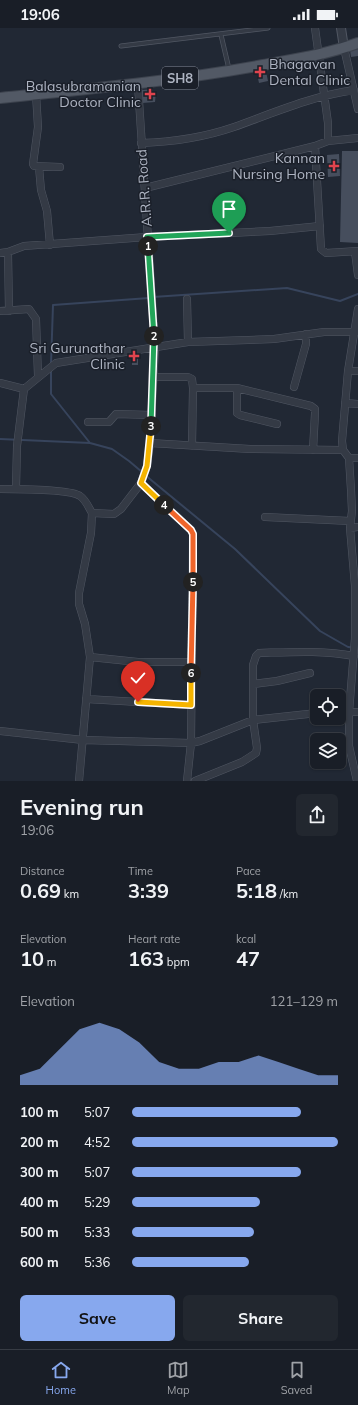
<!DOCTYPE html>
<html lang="en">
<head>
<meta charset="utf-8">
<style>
	:root { --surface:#191e27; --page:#22272f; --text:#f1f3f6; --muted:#9fa2a7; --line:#373c44; --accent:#87a8ee }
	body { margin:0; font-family:Mulish,sans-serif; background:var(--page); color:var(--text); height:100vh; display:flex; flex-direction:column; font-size:15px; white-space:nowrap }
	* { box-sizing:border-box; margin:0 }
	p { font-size:13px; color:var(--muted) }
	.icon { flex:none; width:22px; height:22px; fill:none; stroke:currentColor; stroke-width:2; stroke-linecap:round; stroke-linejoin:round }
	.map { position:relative; height:753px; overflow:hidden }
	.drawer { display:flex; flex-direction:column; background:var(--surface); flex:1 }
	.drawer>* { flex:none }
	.fabs { position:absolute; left:310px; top:661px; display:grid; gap:8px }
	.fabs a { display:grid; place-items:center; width:36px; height:36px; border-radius:6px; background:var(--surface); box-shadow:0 1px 3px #0004,0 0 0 1px var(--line); font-size:20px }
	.pin { position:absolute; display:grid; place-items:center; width:34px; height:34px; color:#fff; margin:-41px -17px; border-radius:50% 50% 50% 0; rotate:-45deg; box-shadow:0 0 4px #0007 }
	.pin .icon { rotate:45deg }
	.km { position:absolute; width:20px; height:20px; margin:-10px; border-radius:50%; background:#222; color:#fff; font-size:11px; line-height:20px; text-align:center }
	.round { display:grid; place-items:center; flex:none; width:42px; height:42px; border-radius:6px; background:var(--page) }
	.overview { display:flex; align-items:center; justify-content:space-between; height:68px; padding:0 20px }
	h1 { font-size:22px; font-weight:700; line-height:30px }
	.figures { display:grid; grid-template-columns:repeat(3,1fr); gap:6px; height:68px; padding:4px 20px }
	.figures div { display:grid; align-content:center }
	.figures b { font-size:20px; font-weight:700 }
	.figures small { font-size:11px; font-weight:400 }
	.figures p { font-size:11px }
	.chart { height:112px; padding:8px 20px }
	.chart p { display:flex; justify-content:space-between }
	.chart svg { width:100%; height:72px; margin-top:4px; fill:var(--accent); opacity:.7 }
	.cta { display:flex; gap:8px; margin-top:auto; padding:8px 20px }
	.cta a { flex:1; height:46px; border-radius:6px; background:var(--accent); color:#111; font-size:16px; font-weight:700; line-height:46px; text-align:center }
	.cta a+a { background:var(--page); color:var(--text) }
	ul { padding:0 20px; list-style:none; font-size:13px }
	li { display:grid; grid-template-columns:64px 48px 1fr; align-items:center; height:30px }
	li i { height:10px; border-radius:5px; background:var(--accent) }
	.status { display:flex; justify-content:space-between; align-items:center; height:28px; padding:0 20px; background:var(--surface); direction:ltr }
	.status svg { height:11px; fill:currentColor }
	.tabs { display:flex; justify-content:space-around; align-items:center; height:56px; border-top:1px solid var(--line); background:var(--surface); font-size:11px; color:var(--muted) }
	.tabs a { display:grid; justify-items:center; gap:2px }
	.tabs .selected { color:var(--accent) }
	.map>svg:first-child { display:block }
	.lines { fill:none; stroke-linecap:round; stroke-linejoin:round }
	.stream { stroke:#37445c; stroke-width:2 }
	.building { fill:#464e5d }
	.service-casing { stroke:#515763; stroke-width:5 }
	.minor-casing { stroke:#515763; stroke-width:8 }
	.tertiary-casing { stroke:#515763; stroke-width:10 }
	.primary-casing { stroke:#3d434e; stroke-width:12 }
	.service { stroke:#343a45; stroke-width:3.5 }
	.minor { stroke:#343a45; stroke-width:7 }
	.tertiary { stroke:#343a45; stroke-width:8 }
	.primary { stroke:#525965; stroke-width:10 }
	.split-1-casing { stroke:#fff; stroke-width:8 }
	.split-2-casing { stroke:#fff; stroke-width:8 }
	.split-3-casing { stroke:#fff; stroke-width:8 }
	.split-4-casing { stroke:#fff; stroke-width:8 }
	.split-5-casing { stroke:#fff; stroke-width:8 }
	.split-6-casing { stroke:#fff; stroke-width:8 }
	.split-7-casing { stroke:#fff; stroke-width:8 }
	.split-1 { stroke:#22a559; stroke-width:5 }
	.split-2 { stroke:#22a559; stroke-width:5 }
	.split-3 { stroke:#22a559; stroke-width:5 }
	.split-4 { stroke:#f5b400; stroke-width:5 }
	.split-5 { stroke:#f0652b; stroke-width:5 }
	.split-6 { stroke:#f0652b; stroke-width:5 }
	.split-7 { stroke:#f5b400; stroke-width:5 }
	.health-dot { fill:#e0444e; stroke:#1a1f29; stroke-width:1.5 }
	.labels { text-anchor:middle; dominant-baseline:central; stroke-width:3; stroke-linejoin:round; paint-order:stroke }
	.shield { fill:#1a1f29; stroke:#828794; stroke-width:1 }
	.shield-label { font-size:13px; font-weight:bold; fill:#aeb4c2 }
	.poi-label { font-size:14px; fill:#aeb4c2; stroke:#1a1f29; text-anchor:end }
	.street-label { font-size:14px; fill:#aeb4c2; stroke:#1a1f29 }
</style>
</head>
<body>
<div class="status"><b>19:06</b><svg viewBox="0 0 49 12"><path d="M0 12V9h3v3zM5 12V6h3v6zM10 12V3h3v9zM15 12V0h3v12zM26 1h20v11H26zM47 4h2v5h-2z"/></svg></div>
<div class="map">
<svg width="358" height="753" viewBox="0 0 358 753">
	<rect width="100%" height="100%" fill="#212834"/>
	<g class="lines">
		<path class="stream" d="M153 269 287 260 340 273 358 266
			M51 336 53 277 149 270
			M51 342V366L90 415
			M0 411 90 415 112 421 129 433 142 444
			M145 447 235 521 320 603 348 619 358 620"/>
	</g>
	<path class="building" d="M358 21V28L351 29 350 22Z
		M265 39 268 53 259 55 256 41Z
		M153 61V65L156 64 155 74 142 75V62Z
		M342 123H358V215L340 214Z
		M339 126 340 148 328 149 327 127Z
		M132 326H138V337H132Z"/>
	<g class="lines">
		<defs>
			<path id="service" d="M221 7 229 41
				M121 18 268 0"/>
			<path id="minor" d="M315 0 328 95V113
				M344 20 358 81
				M36 66 38 99 33 136 34 138 60 139
				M141 115C172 114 205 109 234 99 273 85 312 68 354 62
				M315 118 321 221 326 225 358 223
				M39 139 41 162 47 183 50 217
				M145 160 315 118 328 113 358 110
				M8 224 9 283
				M355 224 358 247
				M0 225 8 224 24 218 147 209 270 203 320 198
				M187 271 188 314
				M0 283 29 281 36 291 38 348
				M348 343H358
				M154 349H188L192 351 193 360 192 418
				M0 355 24 361 56 335 188 314 274 311 324 304H358
				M294 359 306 316V306
				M193 360H237L311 378 315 381V385L313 422
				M237 360V385L240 387 277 396
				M345 375 358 376
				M88 394H109L116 386 152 387
				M150 415 250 421 343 422
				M349 430H358
				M141 455 191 502 193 506 191 715 187 753
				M16 460 17 418 24 361
				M0 461C14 461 70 461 80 468 86 472 89 480 92 485L114 486 121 481 141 455 147 438 150 415 155 319 138 57
				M265 489 350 493
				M350 500 358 499
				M90 629 138 634H192
				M253 656 277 653 310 645
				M86 671 191 677
				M339 684H358
				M0 703 83 712 191 715 200 713 253 692 317 685
				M79 753 90 629 85 596 79 576V565L91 505 92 485
				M195 753 242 734 256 725 257 720 253 692V637L256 628 259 625C292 624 322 622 354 628
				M357 753 349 718V684L355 610V558L350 500 352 483 351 462 349 430 343 422 342 413 348 343 358 281"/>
			<path id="tertiary" d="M341 0 344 20"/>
			<path id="primary" d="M0 70C88 61 176 53 263 37 295 31 328 26 358 15"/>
		</defs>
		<use href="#service" class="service-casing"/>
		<use href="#minor" class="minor-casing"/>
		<use href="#tertiary" class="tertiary-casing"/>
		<use href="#primary" class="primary-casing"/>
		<use href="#service" class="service"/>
		<use href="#minor" class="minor"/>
		<use href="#tertiary" class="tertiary"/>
		<use href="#primary" class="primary"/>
	</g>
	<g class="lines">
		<defs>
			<path id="split-1" d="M148 218 147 209 229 205"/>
			<path id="split-2" d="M148 218 154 308"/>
			<path id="split-3" d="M151 398 154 308"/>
			<path id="split-4" d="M151 398 147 438 141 455 164 477"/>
			<path id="split-5" d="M164 477 191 502 193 506V554"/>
			<path id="split-6" d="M191 645 193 554"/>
			<path id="split-7" d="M138 674 191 677V645"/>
		</defs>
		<use href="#split-1" class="split-1-casing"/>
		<use href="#split-2" class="split-2-casing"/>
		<use href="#split-3" class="split-3-casing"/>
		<use href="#split-4" class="split-4-casing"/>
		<use href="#split-5" class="split-5-casing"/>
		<use href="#split-6" class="split-6-casing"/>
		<use href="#split-7" class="split-7-casing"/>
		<use href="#split-1" class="split-1"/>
		<use href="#split-2" class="split-2"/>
		<use href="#split-3" class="split-3"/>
		<use href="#split-4" class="split-4"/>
		<use href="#split-5" class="split-5"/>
		<use href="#split-6" class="split-6"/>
		<use href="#split-7" class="split-7"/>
	</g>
	<g class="health-dot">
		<path d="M258 38h4v4h4v4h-4v4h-4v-4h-4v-4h4z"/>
		<path d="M148 60h4v4h4v4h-4v4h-4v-4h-4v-4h4z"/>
		<path d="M332 132h4v4h4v4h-4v4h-4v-4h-4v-4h4z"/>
		<path d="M132 322h4v4h4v4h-4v4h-4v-4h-4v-4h4z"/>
	</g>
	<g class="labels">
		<rect class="shield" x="162" y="39" width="36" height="22" rx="3"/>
		<g class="shield-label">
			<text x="180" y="50">SH8</text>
		</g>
		<g class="poi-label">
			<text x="269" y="36" text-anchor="start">Bhagavan<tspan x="269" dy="16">Dental Clinic</tspan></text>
			<text x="141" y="58">Balasubramanian<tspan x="141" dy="16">Doctor Clinic</tspan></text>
			<text x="325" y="130">Kannan<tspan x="325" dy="16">Nursing Home</tspan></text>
			<text x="125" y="320">Sri Gurunathar<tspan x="125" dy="16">Clinic</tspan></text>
		</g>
		<g class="street-label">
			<text transform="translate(144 160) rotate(-94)">A.R.R. Road</text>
		</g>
	</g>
</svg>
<div class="fabs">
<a><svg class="icon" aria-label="locate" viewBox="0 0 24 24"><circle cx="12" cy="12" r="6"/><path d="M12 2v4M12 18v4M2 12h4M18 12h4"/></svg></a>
<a><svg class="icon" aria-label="layers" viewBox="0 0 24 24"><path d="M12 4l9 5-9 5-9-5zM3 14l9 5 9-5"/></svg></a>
</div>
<div class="pin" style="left:229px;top:205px;background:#1e9e55"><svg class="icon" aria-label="arrive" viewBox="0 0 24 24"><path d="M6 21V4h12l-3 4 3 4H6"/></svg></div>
<div class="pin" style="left:138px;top:674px;background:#d93025"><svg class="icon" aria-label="check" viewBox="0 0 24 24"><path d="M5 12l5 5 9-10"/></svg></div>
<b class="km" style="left:148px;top:218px">1</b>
<b class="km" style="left:154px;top:308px">2</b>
<b class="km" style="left:151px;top:398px">3</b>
<b class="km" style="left:164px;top:477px">4</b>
<b class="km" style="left:193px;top:554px">5</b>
<b class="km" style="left:191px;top:645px">6</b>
</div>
<section class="drawer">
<div class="overview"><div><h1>Evening run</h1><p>19:06</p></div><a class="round"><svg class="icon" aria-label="share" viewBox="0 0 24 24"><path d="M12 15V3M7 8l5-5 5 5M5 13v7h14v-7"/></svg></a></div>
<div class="figures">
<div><p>Distance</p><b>0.69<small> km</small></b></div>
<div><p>Time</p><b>3:39</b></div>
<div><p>Pace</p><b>5:18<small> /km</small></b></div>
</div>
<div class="figures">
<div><p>Elevation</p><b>10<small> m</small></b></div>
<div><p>Heart rate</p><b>163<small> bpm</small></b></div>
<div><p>kcal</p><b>47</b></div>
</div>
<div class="chart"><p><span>Elevation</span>121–129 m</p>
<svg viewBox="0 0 160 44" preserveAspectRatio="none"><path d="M0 44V38L10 34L20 22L30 10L40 6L50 10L60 18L70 30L80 34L90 34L100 30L110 30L120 26L130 30L140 34L150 38L160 38V44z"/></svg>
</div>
<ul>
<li><b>100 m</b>5:07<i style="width:82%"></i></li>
<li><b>200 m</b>4:52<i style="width:100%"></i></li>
<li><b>300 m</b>5:07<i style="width:82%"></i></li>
<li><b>400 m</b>5:29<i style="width:62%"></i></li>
<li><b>500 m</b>5:33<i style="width:59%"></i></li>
<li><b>600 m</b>5:36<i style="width:57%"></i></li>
</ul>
<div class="cta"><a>Save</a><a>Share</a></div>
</section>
<nav class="tabs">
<a class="selected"><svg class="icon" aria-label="home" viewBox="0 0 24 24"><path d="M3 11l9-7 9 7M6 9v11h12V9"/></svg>Home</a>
<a><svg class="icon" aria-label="map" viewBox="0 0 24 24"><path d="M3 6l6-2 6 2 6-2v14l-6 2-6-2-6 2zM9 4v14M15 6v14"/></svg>Map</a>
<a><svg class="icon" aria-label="saved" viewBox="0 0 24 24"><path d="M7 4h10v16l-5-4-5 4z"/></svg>Saved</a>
</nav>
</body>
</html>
